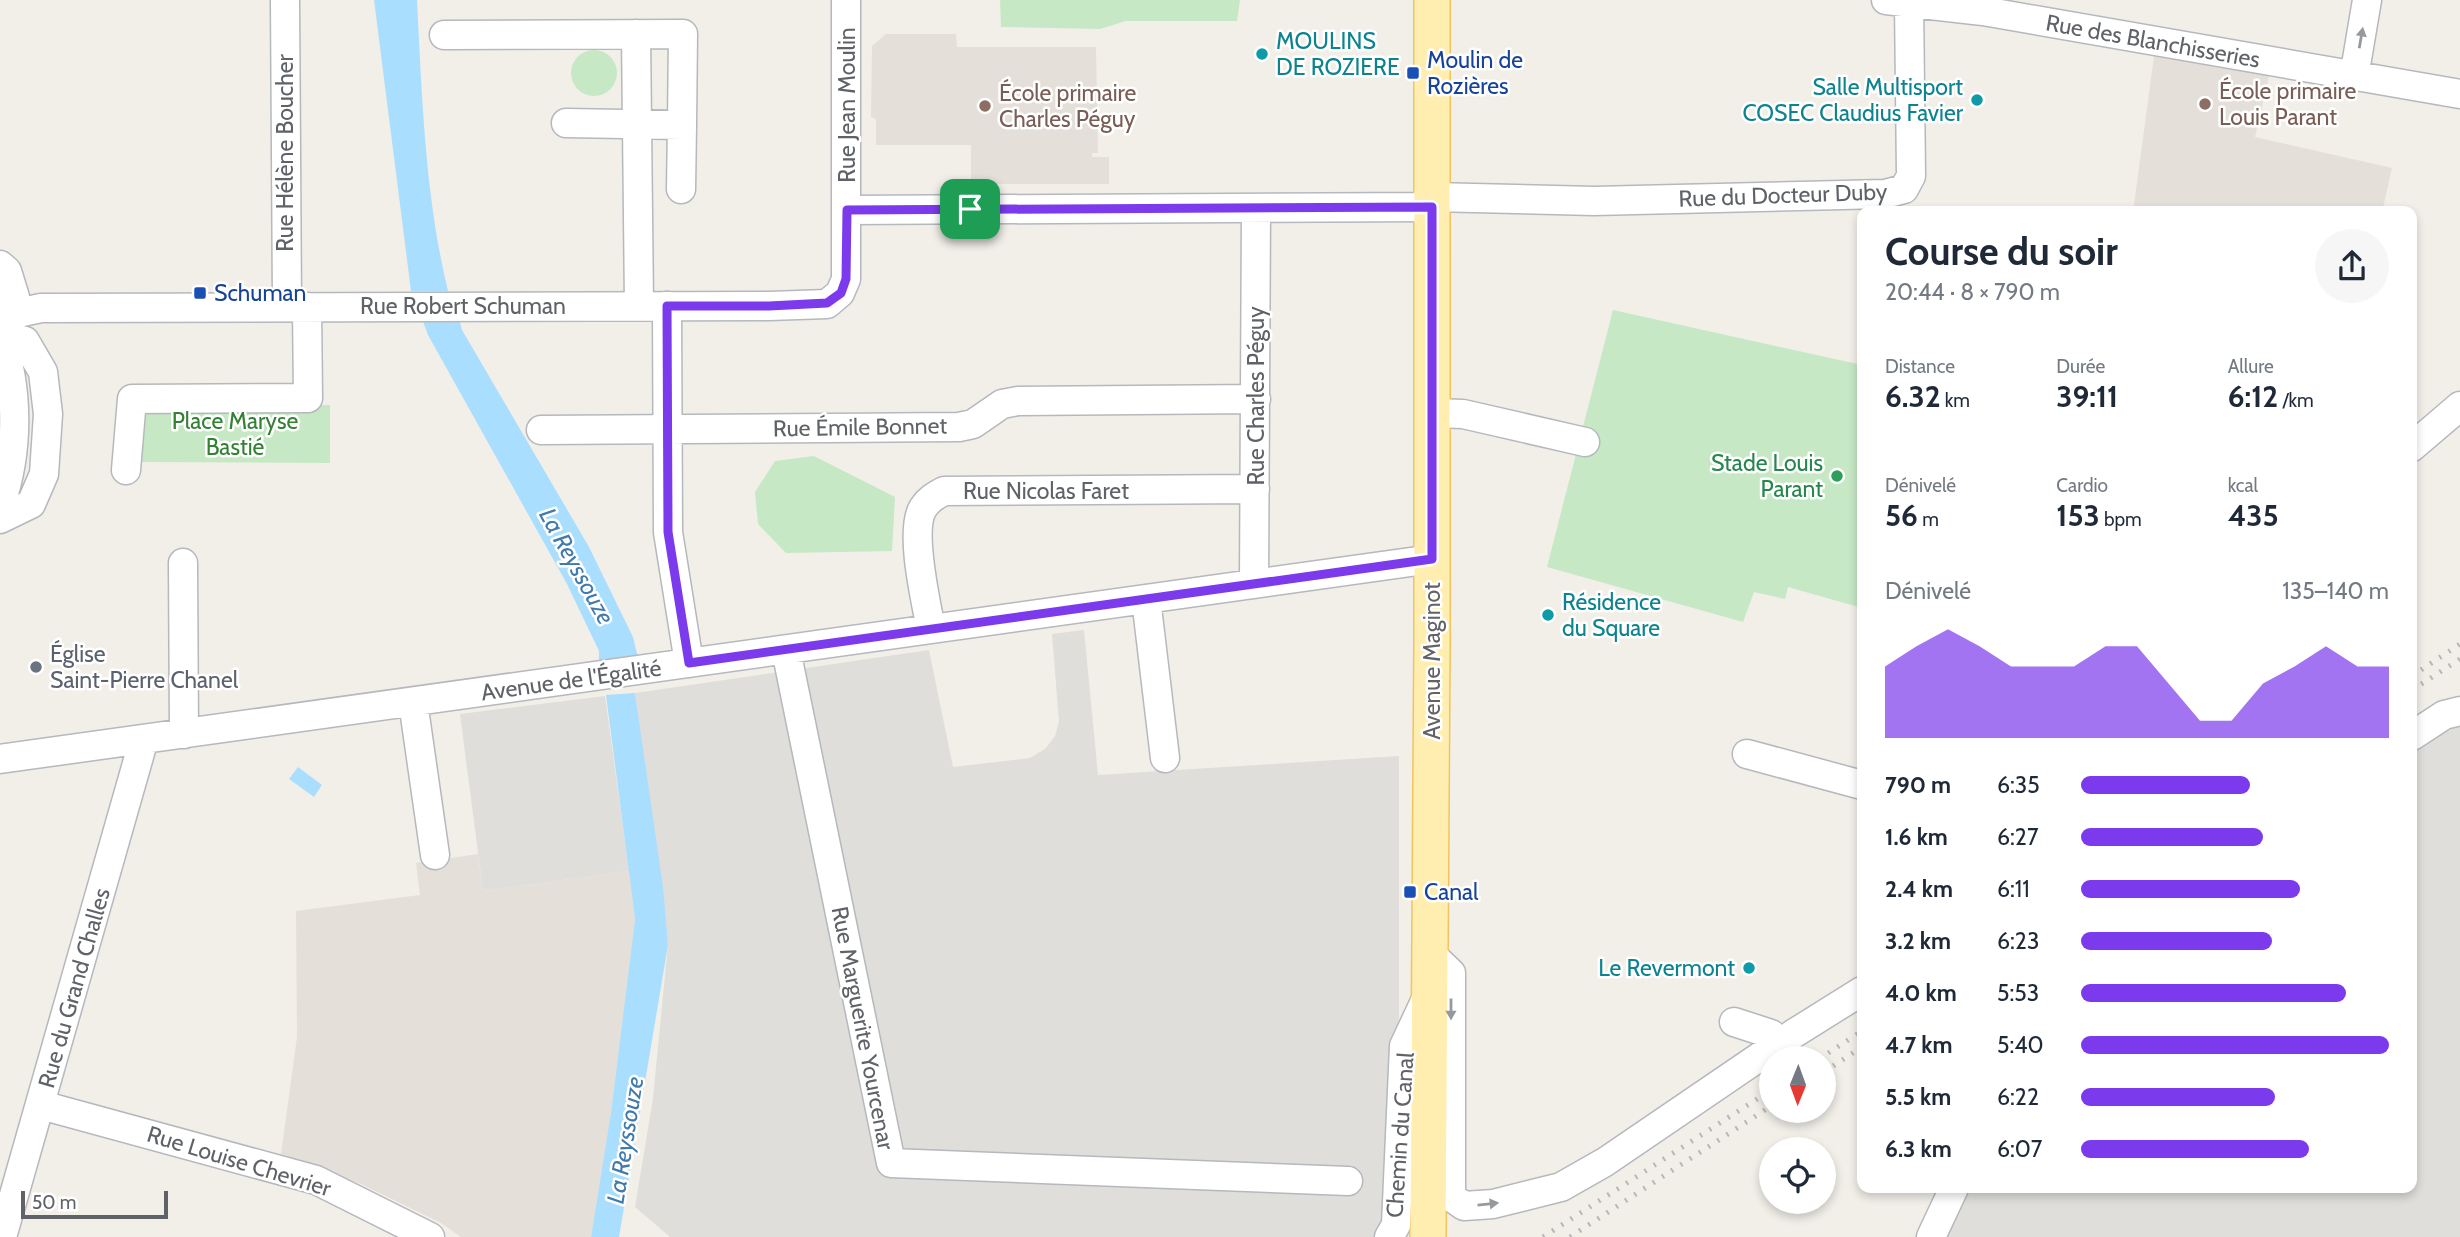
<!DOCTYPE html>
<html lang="fr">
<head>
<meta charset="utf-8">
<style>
	:root { --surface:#fff; --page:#f6f6f7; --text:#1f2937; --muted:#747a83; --accent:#7c3aed }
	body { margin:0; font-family:Cabin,sans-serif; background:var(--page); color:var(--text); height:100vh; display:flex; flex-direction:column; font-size:26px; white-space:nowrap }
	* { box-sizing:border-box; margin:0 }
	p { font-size:23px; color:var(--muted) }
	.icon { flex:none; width:38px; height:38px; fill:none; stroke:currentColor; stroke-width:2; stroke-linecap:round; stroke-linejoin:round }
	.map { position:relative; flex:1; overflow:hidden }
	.side { position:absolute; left:1857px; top:206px; width:560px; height:987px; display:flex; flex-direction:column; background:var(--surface); border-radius:14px; box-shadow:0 4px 10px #0003 }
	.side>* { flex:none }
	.needle { width:46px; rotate:181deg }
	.buttons { position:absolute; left:1759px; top:1046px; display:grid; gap:14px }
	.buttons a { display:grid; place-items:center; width:77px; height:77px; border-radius:50%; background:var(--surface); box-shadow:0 4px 10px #0003; font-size:35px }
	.scale { position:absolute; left:21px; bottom:18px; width:147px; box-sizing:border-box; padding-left:7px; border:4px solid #5f6368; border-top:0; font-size:19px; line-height:24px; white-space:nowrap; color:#5f6368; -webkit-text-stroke:5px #fff; paint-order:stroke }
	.pin { position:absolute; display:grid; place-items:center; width:60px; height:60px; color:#fff; margin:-30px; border-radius:14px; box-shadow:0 4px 10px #0006 }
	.round { display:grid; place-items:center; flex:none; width:74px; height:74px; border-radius:37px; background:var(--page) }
	.overview { display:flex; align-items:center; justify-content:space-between; height:119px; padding:0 28px }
	h1 { font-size:38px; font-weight:700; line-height:52px }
	.figures { display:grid; grid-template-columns:repeat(3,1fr); gap:10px; height:119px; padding:7px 28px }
	.figures div { display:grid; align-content:center }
	.figures b { font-size:30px; font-weight:700 }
	.figures small { font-size:19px; font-weight:400 }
	.figures p { font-size:19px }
	.chart { height:196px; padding:14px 28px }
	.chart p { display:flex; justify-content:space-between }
	.chart svg { width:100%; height:126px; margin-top:7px; fill:var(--accent); opacity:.7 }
	ul { padding:0 28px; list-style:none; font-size:23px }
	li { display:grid; grid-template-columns:112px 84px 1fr; align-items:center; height:52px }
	li i { height:18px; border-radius:9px; background:var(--accent) }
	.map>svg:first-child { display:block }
	.industrial { fill:#e0deda }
	.education { fill:#e4e0d9 }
	.green { fill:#c6e8c5 }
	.water { fill:#aadeff }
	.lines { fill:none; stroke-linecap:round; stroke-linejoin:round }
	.minor-casing { stroke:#b5b8bc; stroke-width:31 }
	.major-casing { stroke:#f3c35f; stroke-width:38 }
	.minor { stroke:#fff; stroke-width:28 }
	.major { stroke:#ffeeaf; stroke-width:35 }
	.rail { stroke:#b6b7b8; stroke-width:5; stroke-dasharray:2 9; stroke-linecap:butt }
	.oneway { fill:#979a9d }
	.route-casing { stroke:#fff; stroke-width:14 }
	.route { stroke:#7c3aed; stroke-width:9 }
	.culture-dot { fill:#0f9aa8; stroke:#fff; stroke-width:2.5 }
	.transit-dot { fill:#1a4fb4; stroke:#fff; stroke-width:2.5 }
	.education-dot { fill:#8d6e63; stroke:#fff; stroke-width:2.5 }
	.leisure-dot { fill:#2e9e5b; stroke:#fff; stroke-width:2.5 }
	.worship-dot { fill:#6b7280; stroke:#fff; stroke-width:2.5 }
	.labels { text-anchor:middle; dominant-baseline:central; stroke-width:5; stroke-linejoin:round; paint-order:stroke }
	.culture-label { font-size:23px; fill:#0d838f; stroke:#fff; text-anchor:start }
	.street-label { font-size:23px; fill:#5f6368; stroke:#fff }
	.transit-label { font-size:23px; fill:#164399; stroke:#fff; text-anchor:start }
	.education-label { font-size:23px; fill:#785e54; stroke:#fff; text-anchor:start }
	.park-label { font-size:23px; fill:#338233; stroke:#fff }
	.leisure-label { font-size:23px; fill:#27864d; stroke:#fff; text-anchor:end }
	.worship-label { font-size:23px; fill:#5b616d; stroke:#fff; text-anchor:start }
	.water-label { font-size:24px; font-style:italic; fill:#417aab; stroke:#fff }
</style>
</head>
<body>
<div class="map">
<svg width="2460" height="1237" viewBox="0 0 2460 1237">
	<rect width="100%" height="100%" fill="#f1efe8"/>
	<path class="industrial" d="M1084 630 1098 775 1399 756V1016L1391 1205 1375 1237H670L635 1207 653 1098 668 945 635 693 929 650 953 767 1030 758 1045 749 1055 736 1059 722 1052 634Z
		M605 696 629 871 483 891 460 714Z
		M2460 720V1237H1936L1960 1188H2412V752Z"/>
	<path class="education" d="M886 34H956L957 47H1096L1098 153H1092V157H1109V184H971V145H876V119L871 117 872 46Z
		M2155 49 2270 71 2255 137 2392 168 2382 212H2133Z
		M478 854 483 891 629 871 635 919 611 1112 591 1237H461L441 1223 361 1184 281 1154 297 1037 296 911 420 895 416 863Z"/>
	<path class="green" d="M1000 0H1240L1237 21H1126L1100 29 1001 27Z
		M571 73a23 23 0 1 1 46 0a23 23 0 1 1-46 0Z
		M1613 310 1862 365V608L1788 587 1785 599 1754 592 1743 622 1547 567Z
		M330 405V463L140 462V407Z
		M814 456 895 497 892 551 786 553 758 524 755 492 775 461Z"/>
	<path class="water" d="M374 0H417C422 97 425 196 448 291H411Z
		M458 315 462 330 589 547 633 637 638 658 599 664V651L567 584 428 335 421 316Z
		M635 693 663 887 668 945 619 1237H591L611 1112 635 919 606 695Z
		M298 767 322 785 314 797 289 779Z"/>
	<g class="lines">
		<defs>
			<path id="minor" d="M285 0 287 306
				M1886 0 1983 11 2460 94
				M636 34 639 306
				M444 35 683 34 682 125 566 123
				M2354 77 2367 0
				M681 189 682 125
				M1432 197 1594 201 1885 194 1904 189 1911 176 1909 2
				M847 210 1432 207
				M0 265 7 271 15 297 0 317
				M667 306 668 532 689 663
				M0 321 13 314 41 308 769 306 827 304 840 293 846 279V0
				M0 334 25 341 43 372 48 414 44 474 31 504 0 519
				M0 335C19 389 19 451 0 506
				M1432 413 1463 414 1585 442
				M541 430 959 427 973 424 1002 404 1018 401 1256 399
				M2412 447 2460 406
				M126 470 132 399 308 398 307 307
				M183 563 184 734
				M1254 584 1256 208
				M1146 599 1165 758
				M931 629C926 602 909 531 923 508 929 499 935 496 944 491L1255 489
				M786 650 891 1163 1348 1181
				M413 702 435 855
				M2412 736 2444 715 2460 711
				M1747 754 1862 785
				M0 759 1432 559
				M1428 951 1451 973V1197L1464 1206 1493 1204 1561 1187 1605 1162 1793 1034 1862 991
				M1734 1022 1771 1034 1778 1044
				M41 1105 316 1180 430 1237
				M2 1237 144 739
				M1389 1237 1396 1225 1404 1046 1427 997
				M1931 1237 1954 1188"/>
			<path id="major" d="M1428 1237 1432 645V0"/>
		</defs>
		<use href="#minor" class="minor-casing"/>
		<use href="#major" class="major-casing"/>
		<use href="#minor" class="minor"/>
		<use href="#major" class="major"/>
		<path class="rail" d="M2412 676 2460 644
			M2412 690 2460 659
			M1819 1059 1862 1031
			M1824 1072 1862 1047
			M1543 1237 1771 1090
			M1570 1237 1771 1106"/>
	</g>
	<defs><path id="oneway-solid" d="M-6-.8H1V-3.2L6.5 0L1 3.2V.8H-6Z" transform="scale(1.75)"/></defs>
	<g class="oneway">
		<use href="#oneway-solid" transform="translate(2361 38) rotate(-80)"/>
		<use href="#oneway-solid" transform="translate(1451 1009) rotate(90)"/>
		<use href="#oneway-solid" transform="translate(1488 1204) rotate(-6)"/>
	</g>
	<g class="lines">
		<defs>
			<path id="route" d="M1432 207V559L689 663 668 532 667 306H769L827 303 841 293 846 279 847 210Z"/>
		</defs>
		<use href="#route" class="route-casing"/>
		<use href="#route" class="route"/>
	</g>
	<g class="culture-dot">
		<circle cx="1262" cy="54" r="7"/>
		<circle cx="1977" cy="100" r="7"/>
		<circle cx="1548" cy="615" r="7"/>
		<circle cx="1749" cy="968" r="7"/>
	</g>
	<g class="transit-dot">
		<rect x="1406" y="66" width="14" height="14" rx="3.5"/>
		<rect x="193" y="286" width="14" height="14" rx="3.5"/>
		<rect x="1403" y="885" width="14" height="14" rx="3.5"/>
	</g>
	<g class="education-dot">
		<circle cx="2205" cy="104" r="7"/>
		<circle cx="985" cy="106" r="7"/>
	</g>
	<circle class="leisure-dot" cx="1837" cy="476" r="7"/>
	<circle class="worship-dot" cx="36" cy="667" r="7"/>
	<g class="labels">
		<g class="culture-label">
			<text x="1276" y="41">MOULINS<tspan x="1276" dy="26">DE ROZIERE</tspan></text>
			<text x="1963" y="87" text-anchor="end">Salle Multisport<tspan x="1963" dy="26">COSEC Claudius Favier</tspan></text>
			<text x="1562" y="602">Résidence<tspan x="1562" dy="26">du Square</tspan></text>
			<text x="1735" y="968" text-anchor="end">Le Revermont</text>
		</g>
		<g class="street-label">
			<text transform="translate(2153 41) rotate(10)">Rue des Blanchisseries</text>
			<text transform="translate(847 105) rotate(-90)">Rue Jean Moulin</text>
			<text transform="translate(285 153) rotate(-90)">Rue Hélène Boucher</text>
			<text transform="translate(1783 195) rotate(-2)">Rue du Docteur Duby</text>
			<text x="463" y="306">Rue Robert Schuman</text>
			<text transform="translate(1256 396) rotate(-90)">Rue Charles Péguy</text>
			<text transform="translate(860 427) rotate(-1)">Rue Émile Bonnet</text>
			<text x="1046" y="491">Rue Nicolas Faret</text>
			<text transform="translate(1432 661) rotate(-90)">Avenue Maginot</text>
			<text transform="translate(571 680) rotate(-8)">Avenue de l'Égalité</text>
			<text transform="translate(74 988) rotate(-74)">Rue du Grand Challes</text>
			<text transform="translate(863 1028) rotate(79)">Rue Marguerite Yourcenar</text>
			<text transform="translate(1400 1135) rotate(-86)">Chemin du Canal</text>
			<text transform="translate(239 1161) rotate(17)">Rue Louise Chevrier</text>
		</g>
		<g class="transit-label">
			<text x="1427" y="60">Moulin de<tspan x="1427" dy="26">Rozières</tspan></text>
			<text x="214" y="293">Schuman</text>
			<text x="1424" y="892">Canal</text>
		</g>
		<g class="education-label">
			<text x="2219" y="91">École primaire<tspan x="2219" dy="26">Louis Parant</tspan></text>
			<text x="999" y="93">École primaire<tspan x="999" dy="26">Charles Péguy</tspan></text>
		</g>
		<g class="park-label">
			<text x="235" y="421">Place Maryse<tspan x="235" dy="26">Bastié</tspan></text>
		</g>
		<g class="leisure-label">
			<text x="1823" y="463">Stade Louis<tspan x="1823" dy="26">Parant</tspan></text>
		</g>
		<g class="worship-label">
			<text x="50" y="654">Église<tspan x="50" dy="26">Saint-Pierre Chanel</tspan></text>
		</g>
		<g class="water-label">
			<text transform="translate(577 566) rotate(61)">La Reyssouze</text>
			<text transform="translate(625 1140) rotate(-81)">La Reyssouze</text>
		</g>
	</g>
</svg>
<div class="buttons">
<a><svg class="needle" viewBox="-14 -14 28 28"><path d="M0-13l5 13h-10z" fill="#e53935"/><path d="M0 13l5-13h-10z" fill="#747a83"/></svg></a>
<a><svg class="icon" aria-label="locate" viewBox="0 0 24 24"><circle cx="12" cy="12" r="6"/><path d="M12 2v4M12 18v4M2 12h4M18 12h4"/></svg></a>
</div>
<div class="scale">50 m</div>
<div class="pin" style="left:970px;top:209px;background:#1e9e55"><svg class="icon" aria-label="arrive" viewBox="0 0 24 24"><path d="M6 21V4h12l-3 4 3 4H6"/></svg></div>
<section class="side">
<div class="overview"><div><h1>Course du soir</h1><p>20:44 · 8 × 790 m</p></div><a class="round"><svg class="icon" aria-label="share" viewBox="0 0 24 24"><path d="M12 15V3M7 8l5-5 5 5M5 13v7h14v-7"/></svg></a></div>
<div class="figures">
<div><p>Distance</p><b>6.32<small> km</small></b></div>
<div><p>Durée</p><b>39:11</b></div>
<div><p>Allure</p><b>6:12<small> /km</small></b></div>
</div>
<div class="figures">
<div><p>Dénivelé</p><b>56<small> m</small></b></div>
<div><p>Cardio</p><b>153<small> bpm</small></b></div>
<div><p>kcal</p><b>435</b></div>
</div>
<div class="chart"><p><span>Dénivelé</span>135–140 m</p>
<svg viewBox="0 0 160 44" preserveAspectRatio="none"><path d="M0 44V19L10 12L20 6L30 12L40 19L50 19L60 19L70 12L80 12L90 25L100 38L110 38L120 25L130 19L140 12L150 19L160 19V44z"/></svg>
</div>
<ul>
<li><b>790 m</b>6:35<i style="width:55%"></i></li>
<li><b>1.6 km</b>6:27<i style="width:59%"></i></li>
<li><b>2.4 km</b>6:11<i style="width:71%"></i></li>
<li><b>3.2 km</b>6:23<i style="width:62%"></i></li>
<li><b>4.0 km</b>5:53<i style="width:86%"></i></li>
<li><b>4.7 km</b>5:40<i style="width:100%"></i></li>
<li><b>5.5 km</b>6:22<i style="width:63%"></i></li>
<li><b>6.3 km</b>6:07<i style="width:74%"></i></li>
</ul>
</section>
</div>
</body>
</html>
